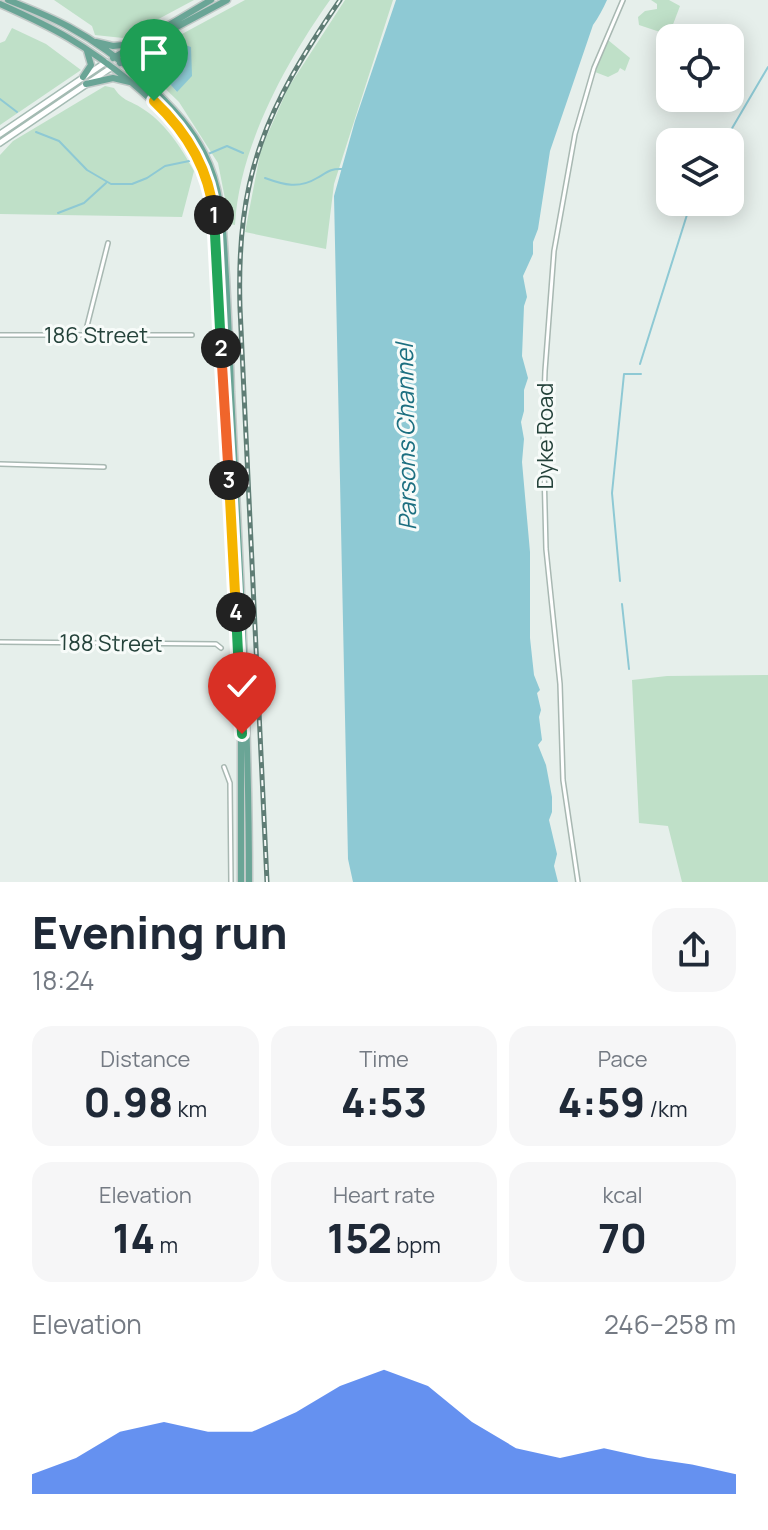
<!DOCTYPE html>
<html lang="en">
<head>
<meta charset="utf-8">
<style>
	:root { --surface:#fff; --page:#f6f6f7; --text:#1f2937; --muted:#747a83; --accent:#2563eb }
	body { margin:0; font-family:Manrope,sans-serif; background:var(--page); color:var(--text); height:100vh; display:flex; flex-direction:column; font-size:30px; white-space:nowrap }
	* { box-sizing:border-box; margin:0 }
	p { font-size:26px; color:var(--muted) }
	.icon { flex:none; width:44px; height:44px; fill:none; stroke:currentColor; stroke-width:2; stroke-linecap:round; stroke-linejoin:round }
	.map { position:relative; height:882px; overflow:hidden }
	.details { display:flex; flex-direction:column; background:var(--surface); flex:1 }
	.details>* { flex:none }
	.controls { position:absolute; left:656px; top:24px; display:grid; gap:16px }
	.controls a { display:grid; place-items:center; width:88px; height:88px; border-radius:16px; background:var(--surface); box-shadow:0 4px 20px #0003; font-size:40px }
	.pin { position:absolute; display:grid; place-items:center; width:68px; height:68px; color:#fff; margin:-82px -34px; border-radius:50% 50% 50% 0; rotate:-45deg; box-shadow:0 0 8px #0007 }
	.pin .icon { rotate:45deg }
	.km { position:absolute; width:40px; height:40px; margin:-20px; border-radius:50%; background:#222; color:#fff; font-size:22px; line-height:40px; text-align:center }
	.round { display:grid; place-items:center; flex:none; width:84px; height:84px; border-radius:24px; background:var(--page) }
	.head { display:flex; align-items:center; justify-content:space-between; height:136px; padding:0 32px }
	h1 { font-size:44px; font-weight:800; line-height:60px }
	.figures { display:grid; grid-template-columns:repeat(3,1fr); gap:12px; height:136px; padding:8px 32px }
	.figures div { display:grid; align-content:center; border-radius:20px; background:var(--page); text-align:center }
	.figures b { font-size:40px; font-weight:800 }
	.figures small { font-size:22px; font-weight:400 }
	.figures p { font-size:22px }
	.chart { height:224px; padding:16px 32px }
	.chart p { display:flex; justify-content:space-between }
	.chart svg { width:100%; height:144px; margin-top:8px; fill:var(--accent); opacity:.7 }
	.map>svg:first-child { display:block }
	.green { fill:#bfe0c8; fill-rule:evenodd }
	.water { fill:#8ec9d4 }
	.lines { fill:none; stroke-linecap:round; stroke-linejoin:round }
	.stream { stroke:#8ec9d4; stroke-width:2 }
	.minor-casing { stroke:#a8b8b2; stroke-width:6 }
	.secondary-casing { stroke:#a4bbb3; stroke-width:8 }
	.primary-casing { stroke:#c2cac8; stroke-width:9 }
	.minor { stroke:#fff; stroke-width:3 }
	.secondary { stroke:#fff; stroke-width:5 }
	.primary { stroke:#6aa596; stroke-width:6 }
	.rail-casing { stroke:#5f7d75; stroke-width:5 }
	.rail { stroke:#f7fbf9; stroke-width:2; stroke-dasharray:6; stroke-linecap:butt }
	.split-1-casing { stroke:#fff; stroke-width:16 }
	.split-2-casing { stroke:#fff; stroke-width:16 }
	.split-3-casing { stroke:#fff; stroke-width:16 }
	.split-4-casing { stroke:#fff; stroke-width:16 }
	.split-5-casing { stroke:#fff; stroke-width:16 }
	.split-1 { stroke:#f5b400; stroke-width:10 }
	.split-2 { stroke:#22a559; stroke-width:10 }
	.split-3 { stroke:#f0652b; stroke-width:10 }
	.split-4 { stroke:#f5b400; stroke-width:10 }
	.split-5 { stroke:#22a559; stroke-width:10 }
	.labels { text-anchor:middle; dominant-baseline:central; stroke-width:6; stroke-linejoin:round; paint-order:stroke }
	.street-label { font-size:22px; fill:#24423a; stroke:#f7fbf9 }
	.water-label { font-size:24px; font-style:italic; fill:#1c6f80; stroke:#f7fbf9 }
</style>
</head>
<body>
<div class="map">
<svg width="768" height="882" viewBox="0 0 768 882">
	<rect width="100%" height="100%" fill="#e6efeb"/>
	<path class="green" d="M54 0H194L123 38 95 35 92 26Z
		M245 0H330C286 62 239 147 235 225L230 224 218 163 179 102 149 73 150 56 156 48ZM172 47 177 92 155 67 159 57Z
		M345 0H393L334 184 326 249 245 232 261 149 288 88Z
		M651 0H669L680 6 669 35 639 25 638 17 645 11 657 9V4Z
		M12 28 46 44 81 70 0 125V43L5 41Z
		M608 40 630 58 625 71 620 68 618 72 608 77 595 72Z
		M105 86 114 88C123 101 127 99 140 107 165 122 180 146 194 171L182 217 0 214V155L13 141Z
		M216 207 220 223 230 450Z
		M768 675V882H682L668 826 639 823 632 680 667 676Z"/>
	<path class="water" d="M396 0H607C603 9 598 18 593 25L550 151 538 229 533 242V254L523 276 527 297 524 306 522 356 528 378 524 390V411L521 422 524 439 522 462 530 552V638L534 675 540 690 537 693 541 710 539 717 542 740 538 745 546 765 552 797V812L549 820 557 854 554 866 558 882H353L348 859 334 196 355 121Z
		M182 44 191 47 192 76 177 92 154 66C161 54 168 47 182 44Z"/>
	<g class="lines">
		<path class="stream" d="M0 99 17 112
			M36 132 59 141 87 170 111 184H132L147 178 165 166 194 160
			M724 142 768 67
			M208 154 227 146 243 153
			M265 178C284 185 299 189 317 178 326 173 331 168 342 169
			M58 213 84 203 106 183
			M640 364 691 202
			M620 581 612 493 624 374H641
			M622 604 629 669"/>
		<defs>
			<path id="minor" d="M85 334 108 243
				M0 335H192
				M0 464 104 467
				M0 642 216 644 221 648
				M224 767 230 783 231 882
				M578 882 563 780 560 684 546 549 543 427 545 371 554 251 575 134 594 68 623 0"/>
			<path id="secondary" d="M0 134 106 62
				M0 143 112 67"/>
			<path id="primary" d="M8 0C28 8 49 16 69 27 114 51 181 106 204 153 224 192 223 234 226 277 228 315 230 354 231 392 239 555 249 718 249 882
				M0 4C54 28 86 45 132 83 179 123 209 157 214 221L241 716V882
				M96 42 113 46 132 44
				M113 58 211 0
				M120 63 173 29 227 0
				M83 77 91 65 87 51
				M144 81 140 65 147 46
				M86 84 113 78 130 82"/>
		</defs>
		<use href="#minor" class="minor-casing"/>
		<use href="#secondary" class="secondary-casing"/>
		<use href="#primary" class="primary-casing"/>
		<use href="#minor" class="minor"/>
		<use href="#secondary" class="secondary"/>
		<use href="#primary" class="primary"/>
		<defs>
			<path id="rail" d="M267 882 240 308C236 174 266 108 340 0"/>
		</defs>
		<use href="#rail" class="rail-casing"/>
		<use href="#rail" class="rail"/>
	</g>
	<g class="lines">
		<defs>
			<path id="split-1" d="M154 101C187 132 209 169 214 215"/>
			<path id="split-2" d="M214 215 221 348"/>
			<path id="split-3" d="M221 348 229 480"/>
			<path id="split-4" d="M229 480 236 612"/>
			<path id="split-5" d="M236 612 242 734"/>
		</defs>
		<use href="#split-1" class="split-1-casing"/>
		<use href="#split-2" class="split-2-casing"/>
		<use href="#split-3" class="split-3-casing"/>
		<use href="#split-4" class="split-4-casing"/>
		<use href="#split-5" class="split-5-casing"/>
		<use href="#split-1" class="split-1"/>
		<use href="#split-2" class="split-2"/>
		<use href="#split-3" class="split-3"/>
		<use href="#split-4" class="split-4"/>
		<use href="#split-5" class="split-5"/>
	</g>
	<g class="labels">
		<g class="street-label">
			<text x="96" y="335">186 Street</text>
			<text transform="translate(545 436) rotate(-90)">Dyke Road</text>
			<text transform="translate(111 643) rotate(1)">188 Street</text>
		</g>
		<g class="water-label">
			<text transform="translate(405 437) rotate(-91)">Parsons Channel</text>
		</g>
	</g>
</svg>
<div class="controls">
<a><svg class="icon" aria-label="locate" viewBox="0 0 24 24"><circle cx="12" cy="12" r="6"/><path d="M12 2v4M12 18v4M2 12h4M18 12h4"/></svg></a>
<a><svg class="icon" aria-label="layers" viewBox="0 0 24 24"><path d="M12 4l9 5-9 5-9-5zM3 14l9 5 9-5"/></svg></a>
</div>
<div class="pin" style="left:154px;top:101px;background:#1e9e55"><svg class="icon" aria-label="arrive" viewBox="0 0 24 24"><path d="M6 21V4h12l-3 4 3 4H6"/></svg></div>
<div class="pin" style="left:242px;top:734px;background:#d93025"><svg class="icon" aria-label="check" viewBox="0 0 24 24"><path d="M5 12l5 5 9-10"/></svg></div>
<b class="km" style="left:214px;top:215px">1</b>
<b class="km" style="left:221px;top:348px">2</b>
<b class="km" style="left:229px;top:480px">3</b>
<b class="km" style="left:236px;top:612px">4</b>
</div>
<section class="details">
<div class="head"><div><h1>Evening run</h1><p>18:24</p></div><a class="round"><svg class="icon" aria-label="share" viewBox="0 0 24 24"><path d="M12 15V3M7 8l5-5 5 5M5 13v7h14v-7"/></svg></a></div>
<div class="figures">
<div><p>Distance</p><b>0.98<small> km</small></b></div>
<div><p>Time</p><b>4:53</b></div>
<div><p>Pace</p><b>4:59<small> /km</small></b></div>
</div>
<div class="figures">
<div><p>Elevation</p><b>14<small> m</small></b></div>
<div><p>Heart rate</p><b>152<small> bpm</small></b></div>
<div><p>kcal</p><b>70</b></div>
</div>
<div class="chart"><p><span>Elevation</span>246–258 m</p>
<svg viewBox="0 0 160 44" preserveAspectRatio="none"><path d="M0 44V38L10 33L20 25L30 22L40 25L50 25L60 19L70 11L80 6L90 11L100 22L110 30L120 33L130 30L140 33L150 35L160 38V44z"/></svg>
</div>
</section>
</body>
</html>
